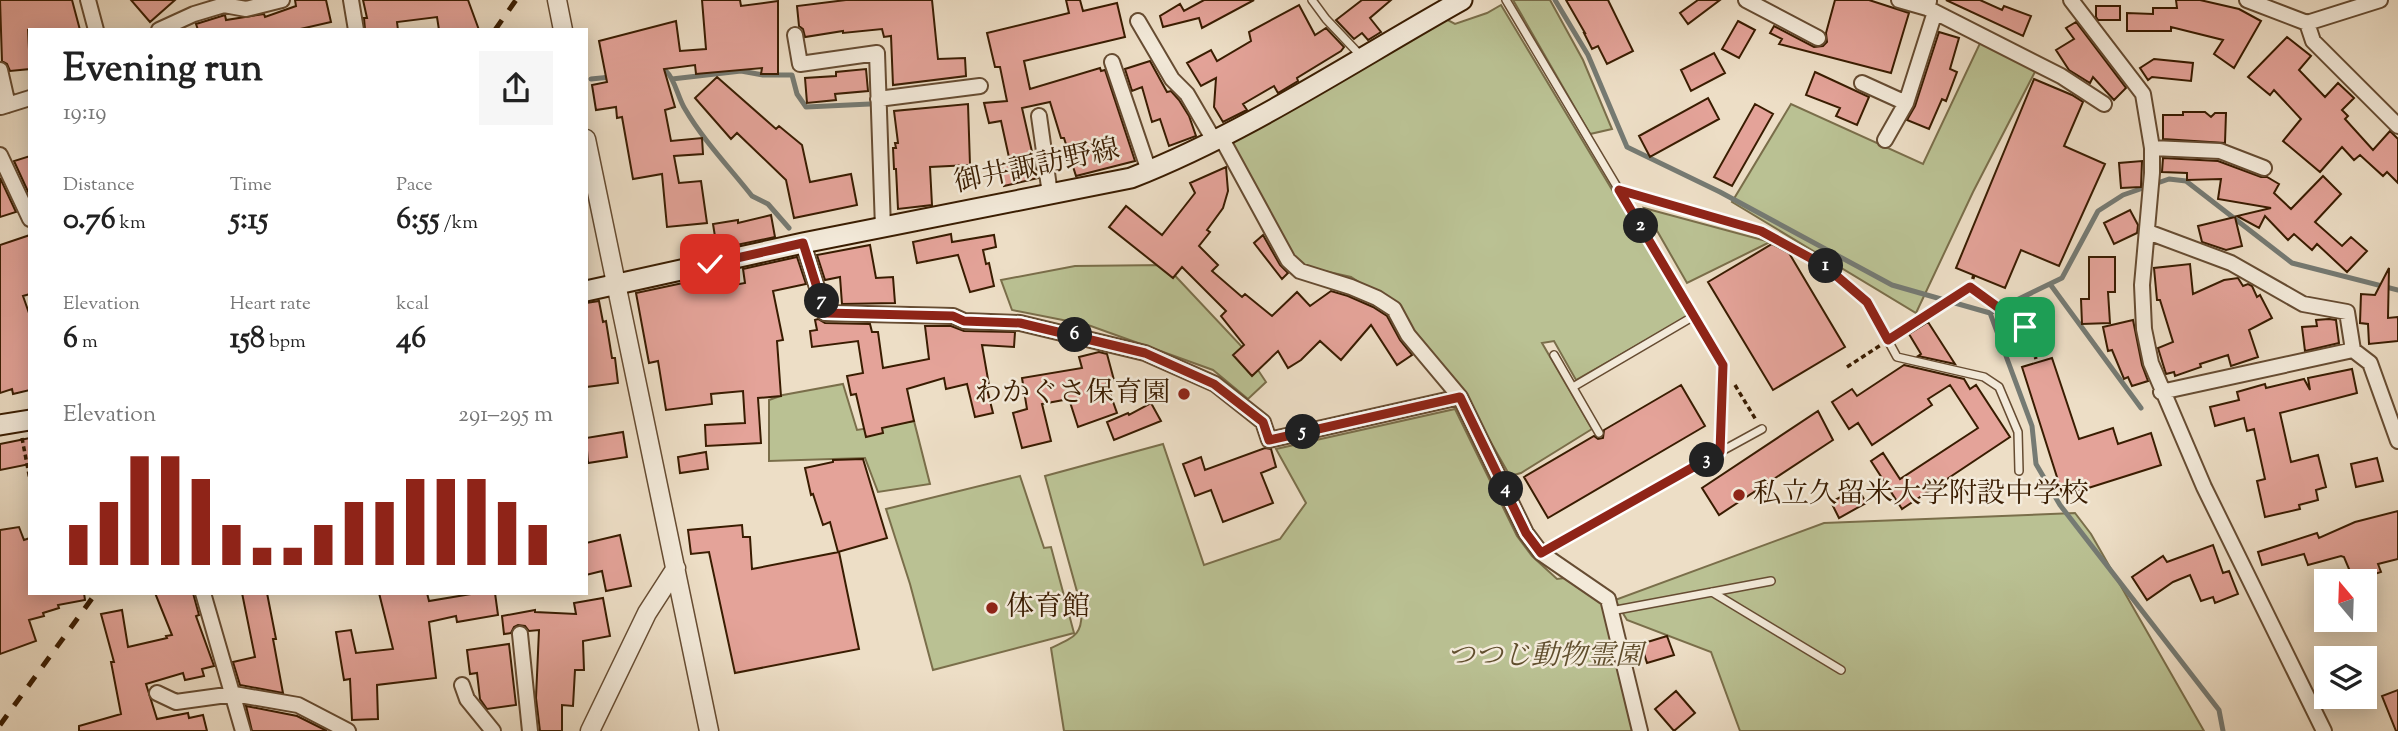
<!DOCTYPE html>
<html lang="en">
<head>
<meta charset="utf-8">
<style>
	:root { --surface:#fff; --page:#f6f6f6; --text:#222; --muted:#767676; --accent:#8f2418 }
	body { margin:0; font-family:"Sorts Mill Goudy","Noto Serif JP",serif; background:var(--page); color:var(--text); height:100vh; display:flex; flex-direction:column; font-size:26px; white-space:nowrap }
	* { box-sizing:border-box; margin:0 }
	p { font-size:23px; color:var(--muted) }
	.icon { flex:none; width:38px; height:38px; fill:none; stroke:currentColor; stroke-width:2; stroke-linecap:round; stroke-linejoin:round }
	.map { position:relative; flex:1; overflow:hidden }
	.panel { position:absolute; left:28px; top:28px; width:560px; height:567px; display:flex; flex-direction:column; background:var(--surface); border-radius:0px; box-shadow:0 4px 18px #0003 }
	.panel>* { flex:none }
	.needle { width:46px; rotate:341deg }
	.buttons { position:absolute; left:2314px; top:569px; display:grid; gap:14px }
	.buttons a { display:grid; place-items:center; width:63px; height:63px; border-radius:0px; background:var(--surface); box-shadow:0 4px 18px #0003; font-size:35px }
	.pin { position:absolute; display:grid; place-items:center; width:60px; height:60px; color:#fff; margin:-30px; border-radius:14px; box-shadow:0 4px 10px #0006 }
	.km { position:absolute; width:35px; height:35px; margin:-18px; border-radius:50%; background:#222; color:#fff; font-size:19px; line-height:35px; text-align:center }
	.round { display:grid; place-items:center; flex:none; width:74px; height:74px; border-radius:0px; background:var(--page) }
	.summary { display:flex; align-items:center; justify-content:space-between; height:119px; padding:0 35px }
	h1 { font-size:38px; font-weight:700; line-height:52px }
	.stats { display:grid; grid-template-columns:repeat(3,1fr); gap:10px; height:119px; padding:7px 35px }
	.stats div { display:grid; align-content:center }
	.stats b { font-size:30px; font-weight:700 }
	.stats small { font-size:19px; font-weight:400 }
	.stats p { font-size:19px }
	.chart { height:196px; padding:14px 35px }
	.chart p { display:flex; justify-content:space-between }
	.chart svg { width:100%; height:126px; margin-top:7px; stroke:var(--accent); stroke-width:6 }
	.map>svg:first-child { display:block }
	.green { fill:#bac193; stroke:#7a6e4a; stroke-width:2 }
	.lines { fill:none; stroke-linecap:round; stroke-linejoin:round }
	.stream { stroke:#757a73; stroke-width:5 }
	.building { fill:#e4a399; stroke:#391c01; stroke-width:2 }
	.service-casing { stroke:#664c32; stroke-width:10 }
	.minor-casing { stroke:#664c32; stroke-width:18 }
	.tertiary-casing { stroke:#664c32; stroke-width:21 }
	.secondary-casing { stroke:#391c01; stroke-width:23 }
	.path { stroke:#391c01; stroke-width:3.5; stroke-dasharray:5 3.5; stroke-linecap:butt }
	.service { stroke:#f3eada; stroke-width:7 }
	.minor { stroke:#f3eada; stroke-width:14 }
	.tertiary { stroke:#f3eada; stroke-width:18 }
	.secondary { stroke:#f3eada; stroke-width:19 }
	.rail { stroke:#391c01; stroke-width:5; stroke-dasharray:12 12; stroke-linecap:butt }
	.path-bridge { stroke:#391c01; stroke-width:3.5; stroke-dasharray:5 3.5; stroke-linecap:butt }
	.route-casing { stroke:#fff; stroke-width:14 }
	.route { stroke:#8f2418; stroke-width:9 }
	.poi-dot { fill:#8f2418; stroke:#f3eada; stroke-width:2.5 }
	.labels { text-anchor:middle; dominant-baseline:central; stroke-width:5; stroke-linejoin:round; paint-order:stroke }
	.street-label { font-size:28px; fill:#391c01; stroke:#f3eada }
	.poi-label { font-size:28px; fill:#391c01; stroke:#f3eada; text-anchor:start }
	.park-label { font-size:28px; font-style:italic; fill:#604e2d; stroke:#f3eada }
</style>
</head>
<body>
<div class="map">
<svg width="2398" height="731" viewBox="0 0 2398 731">
	<rect width="100%" height="100%" fill="#eddec6"/>
	<filter id="stains"><feTurbulence type="fractalNoise" baseFrequency=".00286" numOctaves="4"/><feColorMatrix values="0 0 0 0 .2 0 0 0 0 .09 0 0 0 0 .02 0 0 0 .5 -.17"/></filter>
	<radialGradient id="worn" r=".72"><stop offset=".6" stop-color="#630" stop-opacity="0"/><stop offset="1" stop-color="#630" stop-opacity=".3"/></radialGradient>
	<path class="green" d="M1513 0H1550L1583 60 1612 129 1590 134Z
		M1501 5 1688 316 1576 380 1554 341 1542 343 1592 429 1521 473 1510 476 1464 395 1411 333 1397 307 1351 277 1302 266 1288 249 1227 140 1444 18 1455 24 1487 13Z
		M1982 39 2038 66 1973 192 1916 313 1732 202 1791 104 1923 164Z
		M1644 208 1770 242 1687 283Z
		M1165 265 1244 349 1266 382 1248 399 1213 370 1088 325 1012 310 1001 280 1075 266Z
		M843 384 857 430 914 421 930 484 878 492 865 458 769 461V400L783 395Z
		M1455 409 1517 536 1532 556 1557 579 1573 577 1608 599 1640 731H1064L1051 648C1075 637 1084 634 1081 606L1045 476 1163 444 1204 565 1280 539 1306 503 1276 449Z
		M1020 476 1044 548 1051 547 1074 633 933 670 910 584 886 509Z
		M2075 513 2091 534 2204 731H1740L1711 652 1627 620 1615 600 1824 523Z"/>
	<g class="lines">
		<path class="stream" d="M1555 0 1588 55 1627 147 1720 192 1892 285 1990 313 2032 426 2036 464 2060 505 2219 710 2223 731
			M659 72 666 71C675 79 678 98 685 109 703 140 730 168 752 196L768 204 789 228
			M591 79 611 77
			M672 79 741 71 763 75H792L797 94 806 107 870 104
			M2050 284 2141 408
			M1990 313 2062 278 2098 211 2123 195 2169 179 2186 181 2292 263 2398 290"/>
	</g>
	<path class="building" d="M0 0H72L80 30H28L30 69 10 71 7 64 2 61Z
		M131 0H175L150 22Z
		M295 0H326L331 22 296 30H198L196 24 225 15 226 20 264 14 265 17 296 6Z
		M363 0H468L479 30H439L437 17 397 22 398 30H365L364 18H367Z
		M702 0H740L741 6 778 1V74H761L762 68 696 74 695 65 664 69 675 107 665 110 671 141 702 138 703 154 674 156 679 183 701 181 707 223 667 227 662 174 633 179 622 117 617 118 616 107 596 110 592 85 607 82 599 41 676 21 680 51 706 49Z
		M846 0H932L938 59 965 58 966 76 893 85 891 36 884 37 882 29 843 33V31L805 37 803 29 799 26 797 6Z
		M1066 0H1080L1083 11 1117 3 1125 37 1024 61 1030 89 1100 68 1101 71 1105 70 1135 161 1076 176 1064 138H1061L1050 102 1022 108 1038 178 1004 186 999 164 1010 162 1001 121 989 123 984 103 1007 101 1000 67H995L987 33 1069 13Z
		M1204 0H1254L1202 28 1199 18 1163 27 1160 16 1180 4 1184 11Z
		M1362 0H1391L1370 18 1381 32 1368 40 1362 33 1354 39 1336 20Z
		M1566 0H1608L1633 51 1607 64 1598 46 1592 49 1584 33H1585Z
		M1698 0H1720L1688 24 1680 13Z
		M1835 0H1869L1909 13 1891 73 1779 44 1782 39 1770 33 1774 26 1814 47 1823 46 1827 42 1826 33Z
		M1946 0H1980L2002 10 2004 6 2031 16 2023 36Z
		M2176 0H2200L2239 9 2261 21 2234 68 2214 54 2223 40 2171 27V31H2127V13L2153 14V8H2177Z
		M1299 5 1315 35 1326 28 1344 47 1341 51 1297 78 1298 81 1278 93 1274 86 1243 104 1247 110 1223 122 1214 107 1216 78 1201 86 1187 63 1211 50 1217 61 1251 41 1249 32Z
		M2096 6H2120V20H2098L2096 17Z
		M1738 21 1755 30 1739 58 1722 49Z
		M2076 22 2126 88 2114 100 2093 77 2090 83 2069 70 2056 50 2074 39 2066 28Z
		M1939 32 1959 38 1950 69 1957 72 1946 101 1942 99 1929 129 1907 120 1915 106Z
		M2287 37 2311 56 2299 70 2325 97 2338 83 2354 98 2342 110 2348 116 2345 119 2373 150 2390 131 2398 139V183L2387 172 2383 176 2360 155 2354 160 2342 147 2320 172 2283 141 2301 119 2274 90 2270 95 2248 77Z
		M1714 53 1725 73 1691 91 1681 70Z
		M2154 59 2193 63 2191 81 2152 77 2148 80 2140 68Z
		M1150 61 1167 92 1171 91 1179 100 1189 116 1196 136 1169 146 1160 119 1152 122 1142 87 1132 91 1125 69Z
		M866 69 868 91 835 94 836 100 807 103 805 78 836 76V72Z
		M1815 72 1869 97 1857 125 1836 116 1840 108 1806 95Z
		M717 77 776 129 779 126 802 145 810 182 851 174 857 205 794 218 786 180 737 133 731 139 695 98Z
		M2034 79 2072 95 2083 102 2064 146 2105 164 2059 266 2021 250 2005 288 1956 268Z
		M1708 98 1719 119 1650 157 1639 136Z
		M968 104 970 165 930 167 932 205 898 209 896 169H894L893 148H896L895 143H898L894 111Z
		M1755 104 1773 114 1732 186 1714 177Z
		M2183 112H2205L2211 117 2215 113H2226L2225 143 2163 139V115H2183Z
		M30 156V196L14 161Z
		M2163 158 2218 161 2261 177H2267L2279 184 2274 193 2291 209 2323 176 2341 194 2315 222 2342 246 2351 237 2367 251 2347 272 2317 244 2312 250 2294 234 2288 240 2265 216 2259 228 2237 216 2271 208 2218 199 2221 179 2187 180V173L2162 172Z
		M2142 161 2141 187 2121 188 2119 163Z
		M1226 167 1228 191 1223 208 1207 230 1210 232 1199 246 1218 265 1212 271 1242 297 1245 294 1272 316 1297 292 1310 306 1331 291 1348 296 1373 307 1387 316 1400 340 1412 355 1397 365 1371 325 1341 360 1320 341 1301 360 1288 368 1278 351 1252 376 1233 355 1244 345 1221 316 1226 311 1182 267 1173 278 1109 227 1126 206 1162 235 1195 193 1190 183Z
		M0 178 16 212 0 217Z
		M2130 210 2138 225 2137 233 2114 244 2104 223Z
		M771 215 775 237 717 249 713 224 738 220V223Z
		M2235 217 2242 246 2226 250 2202 242 2198 226Z
		M951 234 952 242 994 235 996 247 983 250 986 264 989 263 994 286 970 292 958 255 917 263 913 242Z
		M30 235V294L23 296 30 316V390L13 394 12 389 0 393V245Z
		M1263 235 1280 265 1288 273 1282 279 1254 243Z
		M1772 244 1789 253 1845 347 1773 390 1708 282Z
		M870 245 876 278 893 277 895 303 842 304 840 277 825 280 817 255Z
		M797 257 806 284 773 291 783 340 777 341 781 396 758 398 761 443 706 446 705 425 745 423 743 391 711 394 712 404 666 410 658 361 649 363 636 293 711 277 712 289 745 283 743 269Z
		M2089 257H2115V292H2108L2110 323 2082 324 2081 299H2089Z
		M2190 264 2193 294 2224 280 2238 278 2243 286 2248 284 2252 286 2257 297 2260 295 2272 318 2249 330 2258 357 2231 366 2228 355 2200 364 2201 367 2175 376 2174 372 2166 374 2158 348 2173 342 2160 300H2157L2154 268Z
		M2389 268 2388 318 2398 317V341L2369 344 2368 324 2360 323 2361 294 2375 295Z
		M599 301 603 322 606 321 612 358H615L618 383 586 387V303Z
		M818 319 825 323 870 324 872 332H878L883 368 929 359 925 326H951L964 331 1015 332 1014 347 982 345 989 385H986L993 413 975 417 967 384 946 389 944 378 907 389 914 421 882 428 883 433 866 437 856 394 851 395 847 376 863 373 858 341 812 347 810 331 817 330 815 320Z
		M2329 319 2336 320 2339 343 2305 351 2302 327 2317 326 2316 320Z
		M2133 320 2142 365 2148 381 2132 386 2128 377 2124 379 2112 350 2108 351 2103 327Z
		M1928 322 1955 364 1918 356 1921 354 1909 334Z
		M1099 352 1107 354 1114 380 1106 382 1117 413 1078 427 1069 399 1042 404 1051 441 1022 448 1013 413 1027 409 1022 378 1082 368 1079 357Z
		M2052 358 2079 439 2113 428 2118 444 2151 433 2161 465 2063 496 2022 367Z
		M1904 365 1964 379 1970 389 1976 385 2010 437 1902 509 1871 461 1883 453 1900 479 1978 428 1950 385 1928 399 1932 405 1872 445 1858 423 1849 429 1832 402 1852 389 1857 396Z
		M2352 369 2357 393 2280 413 2291 462 2318 455 2326 487 2316 490 2318 500 2299 505 2300 509 2265 517 2257 481 2265 479 2254 429 2247 431 2244 418 2215 426 2210 407 2239 400 2237 392 2265 384 2266 388 2304 379 2310 390 2308 378Z
		M1681 385 1705 426 1548 518 1524 477 1594 436 1598 439 1603 438 1604 430Z
		M1151 403 1161 421 1114 440 1107 422 1128 413 1129 415Z
		M1818 411 1833 440 1719 515 1702 488Z
		M623 432 627 457 588 463 586 438Z
		M30 438V464L0 470V444Z
		M1265 448 1271 449 1276 467 1261 473 1273 503 1223 522 1211 490 1195 496 1183 464 1201 457 1205 470Z
		M706 452 708 469 680 473 678 457Z
		M2377 458 2383 481 2356 487 2351 464Z
		M863 459 887 538 838 552 830 522 823 525 813 494 811 495 805 468 833 462V460Z
		M1858 488 1866 503 1839 518 1831 502Z
		M2398 511V559L2378 564 2381 572 2354 581 2344 557 2341 556 2308 565 2304 554 2262 565 2258 552 2317 533 2319 538 2355 522Z
		M742 525 743 537H750L752 569 839 552 859 649 735 673 709 552 691 554 688 530Z
		M19 527 24 540 30 538V593H84L85 600 58 605 59 608 43 613 44 616 29 620 36 641 0 654V530Z
		M620 535 631 586 606 591 602 571 586 575V543Z
		M2213 545 2223 573 2229 571 2238 594 2215 603 2213 597 2201 601 2190 575 2173 582 2147 600 2132 577 2163 556 2167 562Z
		M155 593H193L199 615 196 616 214 666 202 669 204 676 185 680 183 673 146 684 157 719 188 713 189 718 203 715 207 731H79V726L121 714 111 662H114L101 614 122 610 128 647 167 638 166 636 172 635Z
		M242 593H267L276 639H273L283 693 240 685 233 662 255 657Z
		M379 593H427L429 601 477 593H495L498 615 457 622 456 616 429 622 436 678 377 685 378 719 352 720 350 679 344 680 336 632 351 630 356 653 393 649Z
		M603 598 610 636 583 641 584 670H575L573 706 562 705V731H540L536 698 539 630 529 631 525 626 518 625 514 627 511 633 504 634 502 616 535 610V612L576 614 574 603Z
		M1667 636 1674 655 1647 663 1641 644Z
		M509 644 516 705 487 709 480 699 477 673 470 674 467 650Z
		M2398 690V731H2396L2382 696Z
		M1676 691 1695 713 1674 731 1655 709Z
		M246 706 297 716 327 731H252Z"/>
	<g class="lines">
		<defs>
			<path id="service" d="M1312 0 1326 19 1361 56
				M1506 0 1723 365 1720 452 1541 553
				M1620 190 1761 231 1825 266 1867 302 1897 357 1984 377 1999 387 2018 432 2019 471
				M1554 355 1599 433
				M1573 387 1694 316
				M1720 452 1762 429
				M1712 592 1841 670
				M1611 611 1771 581"/>
			<path id="minor" d="M88 0 96 30
				M351 0 356 30
				M1746 0 1818 38
				M1899 0 1927 8 1929 1
				M2071 0 2143 94 2152 148V173L2142 285 2144 329 2151 363 2204 487 2324 731
				M2247 0 2307 23 2380 0
				M1927 8 2061 76 2104 104
				M1138 21 1172 79 1187 94 1215 142
				M2307 23 2313 41 2398 126
				M159 30 194 14 224 5 246 9 282 0
				M795 35 800 64 877 53 883 228
				M1112 62 1149 171
				M0 70 8 105
				M1862 83 1906 103
				M878 99 980 86
				M1 107 30 98
				M1039 116 1050 194
				M1222 139 1288 260 1300 271 1351 287 1377 298 1394 309 1408 335 1460 397 1526 533 1541 553 1608 599 1640 731
				M1885 140 1906 103 1935 12
				M2152 148 2220 151 2264 168
				M0 155 30 219
				M2148 232 2231 263 2303 304 2347 312 2353 350 2370 363 2398 441
				M803 243 825 313 953 316 964 321 1020 323 1145 353 1215 384 1263 422 1269 440 1460 397
				M2161 392 2353 350
				M203 593 243 731
				M520 634 530 731
				M462 685 467 699 493 731
				M157 693 176 702 234 694 298 705 348 731"/>
			<path id="tertiary" d="M557 0 563 30
				M586 139 709 731
				M590 731 647 613 676 568"/>
			<path id="secondary" d="M586 291 803 243 1131 178C1248 132 1353 61 1462 0
				M0 425 30 420"/>
		</defs>
		<use href="#service" class="service-casing"/>
		<use href="#minor" class="minor-casing"/>
		<use href="#tertiary" class="tertiary-casing"/>
		<use href="#secondary" class="secondary-casing"/>
		<path class="path" d="M1970 287 1974 275
			M1735 385 1756 420
			M22 438 30 480"/>
		<use href="#service" class="service"/>
		<use href="#minor" class="minor"/>
		<use href="#tertiary" class="tertiary"/>
		<use href="#secondary" class="secondary"/>
		<path class="rail" d="M495 30 516 0
			M0 725 96 593"/>
		<path class="path-bridge" d="M1847 367 1970 287 2025 327 2036 359"/>
	</g>
	<g class="lines">
		<defs>
			<path id="route" d="M710 264 803 243 825 313 953 316 964 321 1020 323 1145 353 1214 384 1263 422 1269 440 1460 397 1526 533 1541 553 1720 452 1723 365 1619 190 1761 231 1825 266 1867 302 1888 340 1970 287 2025 327"/>
		</defs>
		<use href="#route" class="route-casing"/>
		<use href="#route" class="route"/>
	</g>
	<g class="poi-dot">
		<circle cx="1184" cy="394" r="7"/>
		<circle cx="1739" cy="495" r="7"/>
		<circle cx="992" cy="608" r="7"/>
	</g>
	<g class="labels">
		<g class="street-label">
			<text transform="translate(1037 167) rotate(-12)">御井諏訪野線</text>
		</g>
		<g class="poi-label">
			<text x="1170" y="394" text-anchor="end">わかぐさ保育園</text>
			<text x="1753" y="495">私立久留米大学附設中学校</text>
			<text x="1006" y="608">体育館</text>
		</g>
		<g class="park-label">
			<text x="1545" y="657">つつじ動物霊園</text>
		</g>
	</g>
	<rect width="100%" height="100%" filter="url(#stains)"/>
	<rect width="100%" height="100%" fill="url(#worn)"/>
</svg>
<div class="buttons">
<a><svg class="needle" viewBox="-14 -14 28 28"><path d="M0-13l5 13h-10z" fill="#e53935"/><path d="M0 13l5-13h-10z" fill="#767676"/></svg></a>
<a><svg class="icon" aria-label="layers" viewBox="0 0 24 24"><path d="M12 4l9 5-9 5-9-5zM3 14l9 5 9-5"/></svg></a>
</div>
<div class="pin" style="left:2025px;top:327px;background:#1e9e55"><svg class="icon" aria-label="arrive" viewBox="0 0 24 24"><path d="M6 21V4h12l-3 4 3 4H6"/></svg></div>
<div class="pin" style="left:710px;top:264px;background:#d93025"><svg class="icon" aria-label="check" viewBox="0 0 24 24"><path d="M5 12l5 5 9-10"/></svg></div>
<b class="km" style="left:1826px;top:266px">1</b>
<b class="km" style="left:1641px;top:226px">2</b>
<b class="km" style="left:1707px;top:460px">3</b>
<b class="km" style="left:1506px;top:489px">4</b>
<b class="km" style="left:1303px;top:432px">5</b>
<b class="km" style="left:1075px;top:335px">6</b>
<b class="km" style="left:822px;top:301px">7</b>
<section class="panel">
<div class="summary"><div><h1>Evening run</h1><p>19:19</p></div><a class="round"><svg class="icon" aria-label="share" viewBox="0 0 24 24"><path d="M12 15V3M7 8l5-5 5 5M5 13v7h14v-7"/></svg></a></div>
<div class="stats">
<div><p>Distance</p><b>0.76<small> km</small></b></div>
<div><p>Time</p><b>5:15</b></div>
<div><p>Pace</p><b>6:55<small> /km</small></b></div>
</div>
<div class="stats">
<div><p>Elevation</p><b>6<small> m</small></b></div>
<div><p>Heart rate</p><b>158<small> bpm</small></b></div>
<div><p>kcal</p><b>46</b></div>
</div>
<div class="chart"><p><span>Elevation</span>291–295 m</p>
<svg viewBox="0 0 160 44" preserveAspectRatio="none"><path d="M5 44V30M15 44V22M25 44V6M35 44V6M45 44V14M55 44V30M65 44V38M75 44V38M85 44V30M95 44V22M105 44V22M115 44V14M125 44V14M135 44V14M145 44V22M155 44V30"/></svg>
</div>
</section>
</div>
</body>
</html>
